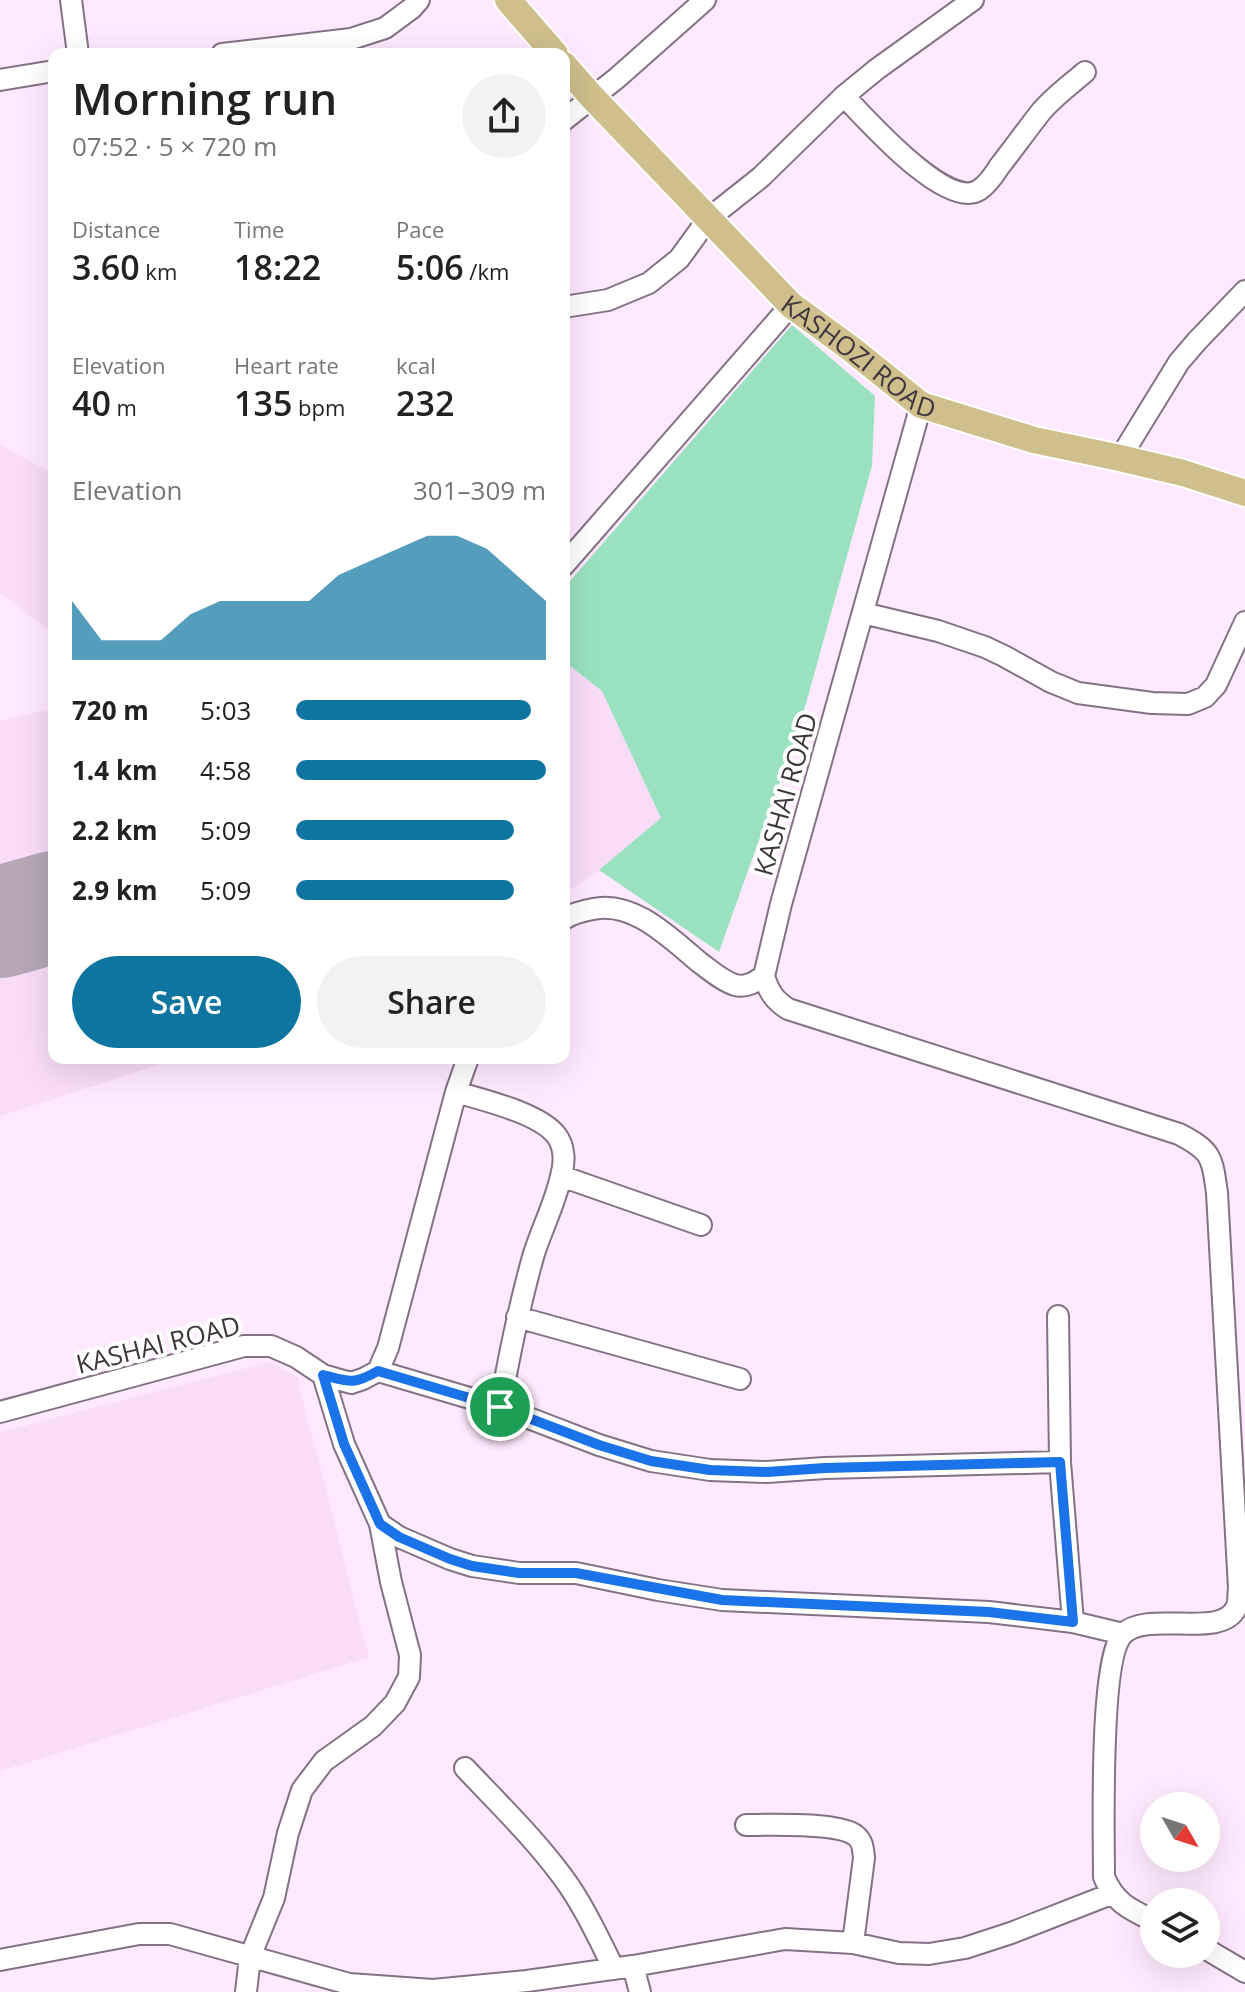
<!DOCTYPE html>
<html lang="en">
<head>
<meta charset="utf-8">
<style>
	:root { --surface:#fff; --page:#f2f2f2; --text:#222; --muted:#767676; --accent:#0e74a0 }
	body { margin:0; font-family:"Open Sans",sans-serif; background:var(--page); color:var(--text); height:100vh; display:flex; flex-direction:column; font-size:30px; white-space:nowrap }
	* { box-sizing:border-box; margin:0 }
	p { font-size:26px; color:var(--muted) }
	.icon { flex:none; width:44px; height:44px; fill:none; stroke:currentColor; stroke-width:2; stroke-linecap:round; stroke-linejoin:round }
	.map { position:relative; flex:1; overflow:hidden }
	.drawer { position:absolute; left:48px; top:48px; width:522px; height:1016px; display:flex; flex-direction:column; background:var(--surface); border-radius:16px; box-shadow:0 8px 32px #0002 }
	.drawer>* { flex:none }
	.needle { width:52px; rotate:129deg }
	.controls { position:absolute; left:1140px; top:1792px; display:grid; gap:16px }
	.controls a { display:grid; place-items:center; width:80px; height:80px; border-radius:50%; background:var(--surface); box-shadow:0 8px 32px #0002; font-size:40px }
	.pin { position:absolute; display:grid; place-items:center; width:68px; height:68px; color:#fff; margin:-34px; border:4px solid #fff; border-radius:50%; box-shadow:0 2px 8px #0007 }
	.round { display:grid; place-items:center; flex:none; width:84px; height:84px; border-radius:42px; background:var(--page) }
	.summary { display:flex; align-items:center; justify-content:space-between; height:136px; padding:0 24px }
	h1 { font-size:44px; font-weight:600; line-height:60px }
	.stats { display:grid; grid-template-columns:repeat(3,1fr); gap:12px; height:136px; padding:8px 24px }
	.stats div { display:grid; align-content:center }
	.stats b { font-size:34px; font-weight:600 }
	.stats small { font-size:22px; font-weight:400 }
	.stats p { font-size:22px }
	.chart { height:224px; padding:16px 24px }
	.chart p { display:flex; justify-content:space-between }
	.chart svg { width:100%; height:144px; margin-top:8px; fill:var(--accent); opacity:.7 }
	.button { display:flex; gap:16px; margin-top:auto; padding:16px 24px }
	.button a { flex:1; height:92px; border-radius:48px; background:var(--accent); color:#fff; font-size:32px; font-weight:600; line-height:92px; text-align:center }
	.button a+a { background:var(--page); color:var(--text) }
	ul { padding:0 24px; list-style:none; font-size:26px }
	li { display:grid; grid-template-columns:128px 96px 1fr; align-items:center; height:60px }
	li i { height:20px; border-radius:10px; background:var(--accent) }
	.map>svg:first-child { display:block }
	.built { fill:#f8dcf8 }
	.green { fill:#9ae2bf }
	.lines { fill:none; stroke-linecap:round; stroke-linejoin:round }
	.runway { stroke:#b6a6b6; stroke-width:112 }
	.minor-casing { stroke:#847184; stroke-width:24 }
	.major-casing { stroke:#fff; stroke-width:30 }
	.minor { stroke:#fff; stroke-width:20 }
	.major { stroke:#cebf8c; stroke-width:26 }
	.route-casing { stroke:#fff; stroke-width:16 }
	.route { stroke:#1a73e8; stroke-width:10 }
	.labels { text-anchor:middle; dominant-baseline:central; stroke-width:8; stroke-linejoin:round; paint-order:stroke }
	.street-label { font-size:26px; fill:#3f363e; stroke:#fefefe }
</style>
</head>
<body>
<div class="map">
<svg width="1245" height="1992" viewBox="0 0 1245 1992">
	<rect width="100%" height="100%" fill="#ffe9ff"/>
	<path class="built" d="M0 445 54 474V634L0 593Z
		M564 661 602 691 661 818 599 870 564 894Z
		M54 708V1058H180L0 1116V721Z
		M269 1362 297 1377 369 1657 0 1771V1432Z"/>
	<path class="green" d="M792 325 875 396 872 466 800 725 719 952 599 870 661 818 602 691 564 661V588Z"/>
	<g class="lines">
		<path class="runway" d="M0 922 54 907"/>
		<defs>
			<path id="minor" d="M71 0 78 54
				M222 54 351 39 385 28 412 8 419 0
				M0 80 54 71
				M844 96C865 118 947 211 979 190 987 185 994 175 999 167 1013 149 1026 131 1040 113 1052 98 1070 85 1085 72
				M564 120 617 78 705 0
				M564 307 608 300 649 283 679 259 708 219 761 177 844 96 877 69 973 0
				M1120 458 1179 362 1197 341 1245 291
				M564 565 791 305
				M863 613 938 631 985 647 1004 656 1051 682 1078 693 1152 703 1188 704 1205 697 1216 685 1245 622
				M564 919C573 913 582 911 593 909 633 900 670 938 699 962 710 970 722 981 735 985 746 988 755 982 764 976L781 904 921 405
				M764 976C769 992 774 1000 788 1009L1179 1134C1212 1151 1212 1157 1217 1193L1239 1588C1238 1593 1239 1601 1237 1606 1224 1641 1148 1609 1123 1634 1099 1658 1104 1835 1104 1877 1115 1903 1129 1909 1154 1921
				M456 1092C483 1100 539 1113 556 1135 565 1146 565 1163 561 1176 555 1204 541 1230 533 1257 519 1307 509 1356 500 1407
				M561 1176 701 1225
				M1058 1316 1060 1462 1073 1622
				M517 1317 740 1379
				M378 1371 500 1407 599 1445 651 1461 710 1470 767 1472 825 1468 1060 1462
				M0 1412 244 1346H271L296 1357 323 1375 351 1383 363 1379 378 1371 388 1348 456 1092 468 1058
				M380 1524 399 1537 450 1559 472 1566 519 1573H576L658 1590 722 1600 989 1612 1073 1622 1123 1634
				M465 1768C498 1803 533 1837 562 1876 583 1904 598 1937 614 1969
				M746 1825C770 1825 836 1822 855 1835 863 1841 863 1849 864 1858L853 1943
				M1206 1949 1245 1972
				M0 1960 139 1934H170L349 1984 433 1990 527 1981 633 1966 785 1939 853 1943 899 1953 929 1954 965 1948 1011 1933 1111 1894
				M633 1966 640 1992
				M246 1992 250 1957 274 1898 288 1833 302 1790 324 1761 373 1726 395 1703 409 1677 410 1655 391 1582 380 1524 344 1444 323 1375"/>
			<g id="major">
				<path d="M508 0 555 54"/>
				<path id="s1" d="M564 65 592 97 791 305 850 348 921 405 1034 440 1120 458 1183 473 1245 493"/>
			</g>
		</defs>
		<use href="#minor" class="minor-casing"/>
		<use href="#major" class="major-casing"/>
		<use href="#minor" class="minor"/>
		<use href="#major" class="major"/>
	</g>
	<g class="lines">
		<defs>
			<path id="route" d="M378 1371 500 1407 599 1445 651 1461 710 1470 767 1472 825 1468 1060 1462 1073 1622 989 1612 722 1600 576 1573H519L472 1566 450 1559 399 1537 380 1524 344 1444 323 1375C350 1382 353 1385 378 1371Z"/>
		</defs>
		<use href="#route" class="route-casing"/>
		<use href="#route" class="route"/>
	</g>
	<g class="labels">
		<g class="street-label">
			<text stroke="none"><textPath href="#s1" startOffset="416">KASHOZI ROAD</textPath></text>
			<text transform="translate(785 794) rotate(-74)">KASHAI ROAD</text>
			<text transform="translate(158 1344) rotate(-14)">KASHAI ROAD</text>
		</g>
	</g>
</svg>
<div class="controls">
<a><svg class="needle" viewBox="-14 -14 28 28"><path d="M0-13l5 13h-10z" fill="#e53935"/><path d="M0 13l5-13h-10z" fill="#767676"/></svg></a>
<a><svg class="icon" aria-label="layers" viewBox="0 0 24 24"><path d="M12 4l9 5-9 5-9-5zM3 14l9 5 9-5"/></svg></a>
</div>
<div class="pin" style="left:500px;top:1407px;background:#1e9e55"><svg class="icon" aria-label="arrive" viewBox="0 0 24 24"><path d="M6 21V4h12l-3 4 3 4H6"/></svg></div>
<section class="drawer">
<div class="summary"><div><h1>Morning run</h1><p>07:52 · 5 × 720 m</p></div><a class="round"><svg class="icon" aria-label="share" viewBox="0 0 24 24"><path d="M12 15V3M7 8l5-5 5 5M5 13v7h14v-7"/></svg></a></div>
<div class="stats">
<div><p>Distance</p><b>3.60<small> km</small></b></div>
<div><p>Time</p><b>18:22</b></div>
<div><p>Pace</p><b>5:06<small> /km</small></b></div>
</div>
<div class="stats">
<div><p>Elevation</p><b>40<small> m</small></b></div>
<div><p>Heart rate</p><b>135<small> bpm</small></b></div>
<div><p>kcal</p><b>232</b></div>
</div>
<div class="chart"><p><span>Elevation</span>301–309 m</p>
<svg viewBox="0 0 160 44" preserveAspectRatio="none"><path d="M0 44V26L10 38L20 38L30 38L40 30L50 26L60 26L70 26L80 26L90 18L100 14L110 10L120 6L130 6L140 10L150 18L160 26V44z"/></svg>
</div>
<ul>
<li><b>720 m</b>5:03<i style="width:94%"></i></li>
<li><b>1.4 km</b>4:58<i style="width:100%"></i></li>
<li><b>2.2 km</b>5:09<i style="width:87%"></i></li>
<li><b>2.9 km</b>5:09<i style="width:87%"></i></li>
</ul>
<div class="button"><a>Save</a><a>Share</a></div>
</section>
</div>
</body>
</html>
